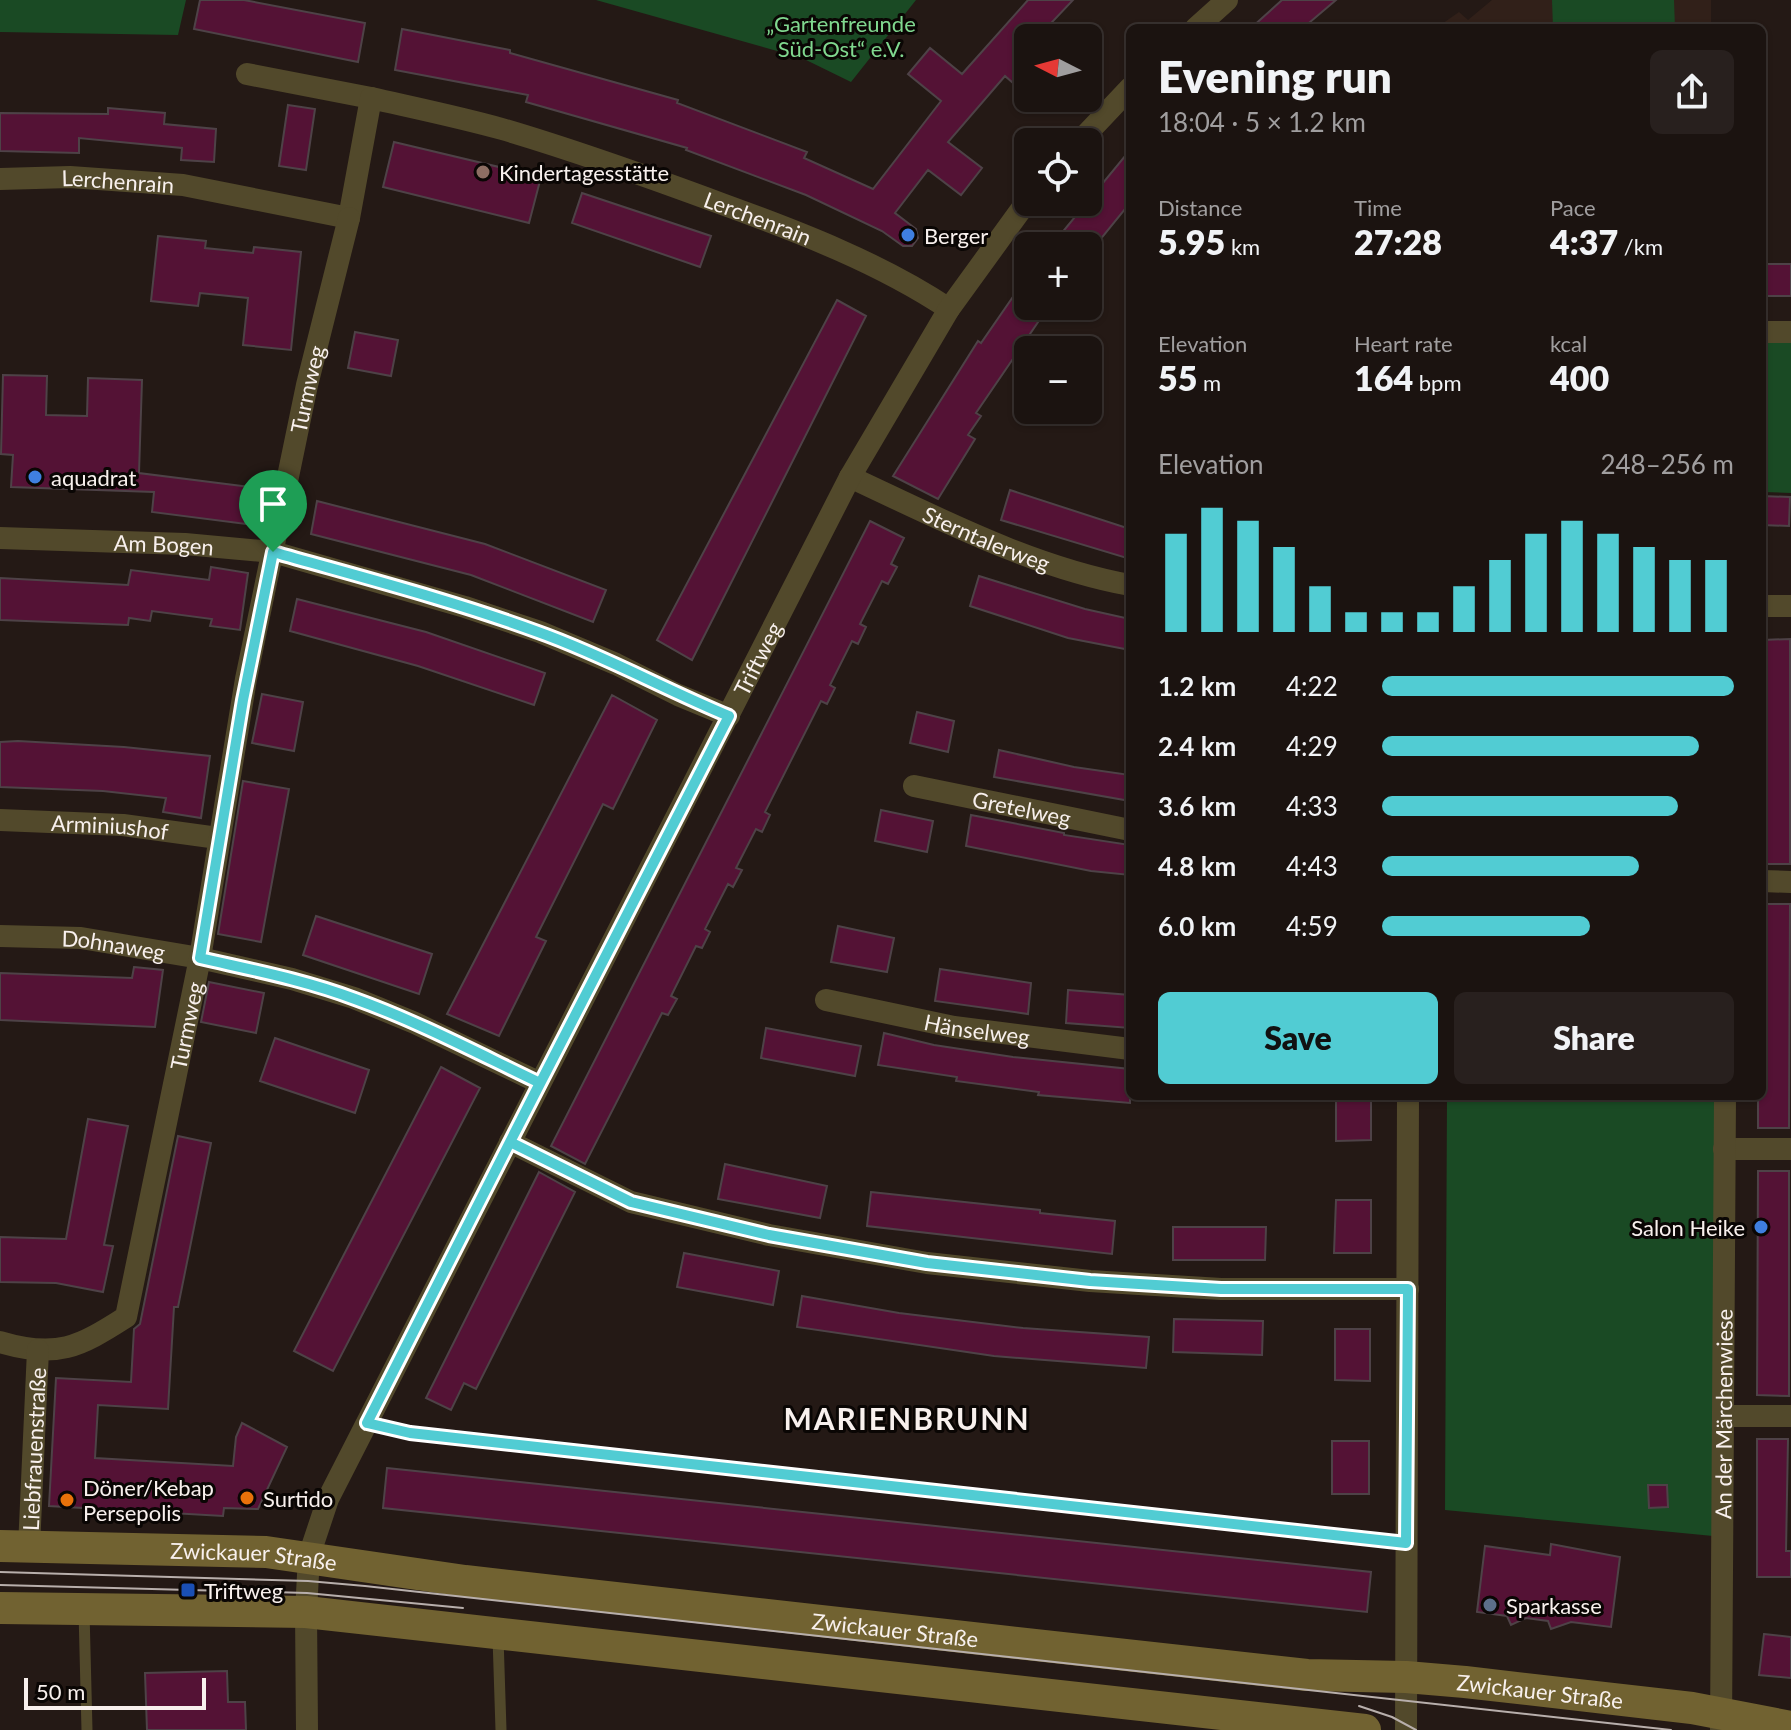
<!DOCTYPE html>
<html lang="en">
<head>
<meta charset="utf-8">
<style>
	:root { --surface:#1b1310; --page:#28201e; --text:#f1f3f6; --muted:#a09e9f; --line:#393230; --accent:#51ccd3 }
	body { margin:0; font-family:Lato,sans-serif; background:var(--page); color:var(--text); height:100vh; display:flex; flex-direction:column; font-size:30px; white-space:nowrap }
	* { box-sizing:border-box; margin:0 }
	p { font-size:26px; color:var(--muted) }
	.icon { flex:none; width:44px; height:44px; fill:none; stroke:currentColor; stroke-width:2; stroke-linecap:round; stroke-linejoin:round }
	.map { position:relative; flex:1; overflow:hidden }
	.drawer { position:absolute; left:1126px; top:24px; width:640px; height:1076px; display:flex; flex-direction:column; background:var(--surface); border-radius:12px; box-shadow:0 2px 6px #0004,0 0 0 2px var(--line) }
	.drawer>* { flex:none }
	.needle { width:52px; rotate:276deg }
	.tools { position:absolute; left:1014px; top:24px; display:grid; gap:16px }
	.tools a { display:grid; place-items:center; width:88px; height:88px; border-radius:12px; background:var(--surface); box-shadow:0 2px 6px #0004,0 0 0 2px var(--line); font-size:40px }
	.scale { position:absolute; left:24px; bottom:20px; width:182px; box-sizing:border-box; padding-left:8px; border:4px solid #f8f0ed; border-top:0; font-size:22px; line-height:28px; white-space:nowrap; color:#f8f0ed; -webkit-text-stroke:6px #0a0604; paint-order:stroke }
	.pin { position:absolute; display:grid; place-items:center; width:68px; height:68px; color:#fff; margin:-82px -34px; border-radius:50% 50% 50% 0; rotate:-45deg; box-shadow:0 0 8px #0007 }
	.pin .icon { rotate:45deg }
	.round { display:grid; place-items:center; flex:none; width:84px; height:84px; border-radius:12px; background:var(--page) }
	.headline { display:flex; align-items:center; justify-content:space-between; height:136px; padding:0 32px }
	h1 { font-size:44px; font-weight:800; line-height:60px }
	.stats { display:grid; grid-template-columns:repeat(3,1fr); gap:12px; height:136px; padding:8px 32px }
	.stats div { display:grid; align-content:center }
	.stats b { font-size:34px; font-weight:800 }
	.stats small { font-size:22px; font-weight:400 }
	.stats p { font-size:22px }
	.chart { height:224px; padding:16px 32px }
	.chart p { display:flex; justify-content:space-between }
	.chart svg { width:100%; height:144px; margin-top:8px; stroke:var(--accent); stroke-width:6 }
	.cta { display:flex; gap:16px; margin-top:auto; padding:16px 32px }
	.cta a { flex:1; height:92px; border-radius:12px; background:var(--accent); color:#111; font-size:32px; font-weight:800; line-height:92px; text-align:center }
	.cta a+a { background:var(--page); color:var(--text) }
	ul { padding:0 32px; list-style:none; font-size:26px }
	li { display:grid; grid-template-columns:128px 96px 1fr; align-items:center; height:60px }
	li i { height:20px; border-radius:10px; background:var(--accent) }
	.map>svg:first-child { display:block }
	.built { fill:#312019 }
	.green { fill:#1a4a24 }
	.building { fill:#541235; stroke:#4e4247; stroke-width:2 }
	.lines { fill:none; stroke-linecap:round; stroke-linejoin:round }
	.lane { stroke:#52492b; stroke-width:11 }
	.street { stroke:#52492b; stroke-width:22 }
	.secondary { stroke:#716231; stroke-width:32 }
	.tram { stroke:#b8afac; stroke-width:2 }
	.route-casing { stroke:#fff; stroke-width:16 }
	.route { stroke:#51ccd3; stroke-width:10 }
	.education-dot { fill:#8d6e63; stroke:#0a0604; stroke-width:3 }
	.shop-dot { fill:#3f7fe0; stroke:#0a0604; stroke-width:3 }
	.food-dot { fill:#e8710a; stroke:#0a0604; stroke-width:3 }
	.transit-dot { fill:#1a4fb4; stroke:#0a0604; stroke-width:3 }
	.service-dot { fill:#5c6f8a; stroke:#0a0604; stroke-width:3 }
	.labels { text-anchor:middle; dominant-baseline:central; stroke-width:6; stroke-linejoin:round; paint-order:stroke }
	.park-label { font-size:22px; fill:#80d88f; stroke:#0a0604 }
	.poi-label { font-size:22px; fill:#f8f0ed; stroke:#0a0604; text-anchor:start }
	.street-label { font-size:22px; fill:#f8f0ed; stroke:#0a0604 }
	.district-label { font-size:30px; font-weight:bold; letter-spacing:2px; fill:#f8f0ed; stroke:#0a0604 }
</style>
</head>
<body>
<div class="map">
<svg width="1791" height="1730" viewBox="0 0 1791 1730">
	<rect width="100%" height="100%" fill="#241915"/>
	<path class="built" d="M1492 0H1711V28H1436L1459 12 1468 20Z"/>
	<path class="green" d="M0 0H186L178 35 0 32Z
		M596 0H916L851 82 802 58Z
		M1552 0H1674L1675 28H1553Z
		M1762 343H1791V493L1762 492Z
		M1447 1096H1716L1713 1536 1445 1510Z"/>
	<path class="building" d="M200 0H244L365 23 358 62 194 29Z
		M1028 0H1073L1037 38H1028V96L1005 76 948 142 982 168 961 195 928 170 895 213 916 229 918 238 912 246H903L882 231 806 195 686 150 687 148 526 102 528 95 395 70 402 29 510 50V53L678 100 677 103 807 152 804 158 873 189 941 101 908 74 930 48 962 74Z
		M1282 0H1336L1303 28H1251Z
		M288 105 315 109 306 170 279 166Z
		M108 108 165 113 164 124 216 129 214 162 181 160 182 148 79 138V153L0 151V113L108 114Z
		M394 142 541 177 529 223 383 187Z
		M1130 150V203L1095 246H1051Z
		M582 193 711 236 700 267 572 223Z
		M158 236 206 241 205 248 253 253 254 247 301 252 291 350 243 345 248 298 200 293 198 306 151 301Z
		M1762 264H1791V296H1762Z
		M1028 275V306H1049L976 413 981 416 968 435 975 439 938 499 893 476 978 341 981 343Z
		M837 300 866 316 692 660 657 640Z
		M355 332 398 340 391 376 348 368Z
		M3 375 47 376 46 415 87 416 88 378 142 380 139 473 266 489 262 526 152 512 154 492 11 487 13 455 1 454Z
		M1010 490 1130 529V559L1001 520Z
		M1762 496 1790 497 1789 526 1762 525Z
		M317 501 485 544 606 590 593 622 471 575 311 534Z
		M870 521 904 538 891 564 897 567 888 584 882 581 860 624 866 627 858 644 852 641 830 685 835 688 827 704 821 701 765 812 770 815 762 832 756 829 736 868 742 870 733 887 728 884 705 929 710 932 702 948 696 946 671 996 677 999 668 1015 662 1013 585 1164 551 1146Z
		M211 567 248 573 240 630 210 626 212 619 152 611 150 621 129 618 128 625 0 620V578L128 585 131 570 209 580Z
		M979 576 1085 609 1130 619V650L1068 638 970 606Z
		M297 599 426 632 545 673 534 705 418 666 290 631Z
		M1790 639V864H1762V640Z
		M262 694 303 702 294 751 252 743Z
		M612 695 657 720 613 809 603 804 536 937 546 941 499 1036 447 1014Z
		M917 712 954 721 948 752 910 743Z
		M18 741 124 747 210 756 201 818 163 812 166 798 103 791 0 787V742Z
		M999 750 1074 767 1130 775V801L994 777Z
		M243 781 289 789 261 942 218 934Z
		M881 810 933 821 927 852 875 841Z
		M971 815 1064 833V835L1130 845V875L1091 871 966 846Z
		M1762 904H1790L1789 1128H1758V1096H1762Z
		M316 916 432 954 419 994 303 955Z
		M838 926 894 938 887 972 831 962Z
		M134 967 163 970 155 1027 0 1020V973L132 978Z
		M940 969 1031 983 1028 1014 935 1001Z
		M209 982 264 993 256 1033 201 1022Z
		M1068 990 1130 995V1028L1066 1023Z
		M766 1028 861 1046 855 1076 761 1058Z
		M884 1033 934 1045 1013 1057 1130 1069V1103L1038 1095 1039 1092 956 1081 957 1077 878 1065Z
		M275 1038 369 1070 355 1113 260 1081Z
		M441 1067 480 1088 333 1371 294 1351Z
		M1336 1096H1371V1140L1336 1141Z
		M88 1119 128 1126 104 1245 113 1246 103 1292 56 1283 0 1282V1237L66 1239Z
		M178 1136 211 1143 178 1307H174L168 1409 98 1405 95 1458 233 1466 236 1437 242 1423 287 1447 258 1509 224 1508 223 1516 49 1506 56 1378 131 1382 134 1329 140 1324Z
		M725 1164 827 1186 820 1218 718 1199Z
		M1758 1171H1789V1396L1757 1395Z
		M539 1172 575 1192 476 1389 464 1383 451 1410 426 1398Z
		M871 1192 1040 1210V1213L1115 1221 1112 1254 867 1226Z
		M1336 1200H1371V1253H1334Z
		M1173 1227H1266L1265 1260H1173Z
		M684 1253 779 1271 773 1305 677 1287Z
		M802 1296 899 1313 1023 1328 1149 1337 1146 1368 994 1356 797 1327Z
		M1174 1319 1263 1321 1262 1355 1173 1352Z
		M1335 1329H1370V1381L1335 1380Z
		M1757 1439H1788L1786 1551H1791V1577H1757Z
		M1332 1441H1369V1494H1332Z
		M387 1468 1371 1572 1367 1612 383 1508Z
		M1648 1485H1667L1668 1507 1649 1508Z
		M1551 1544 1620 1557 1611 1627 1571 1622 1551 1629 1548 1621 1526 1618 1511 1625 1507 1616 1477 1612 1485 1546 1550 1555Z
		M1764 1634 1791 1637V1678L1759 1675Z
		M227 1671 228 1702H245L246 1730H147L145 1673Z"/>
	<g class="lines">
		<path class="lane" d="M367 1423 410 1433 1406 1543
			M84 1611 87 1730
			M498 1637 501 1730"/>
		<g class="street">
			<path d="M1196 28 1227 0"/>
			<path d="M247 74 371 98"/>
			<path d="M1079 142 1130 88"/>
			<path id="s1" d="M0 179 70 177 183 185 349 218 371 98C415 108 459 117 502 129 577 151 649 177 722 204 799 232 880 263 949 309"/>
			<path d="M1762 332H1791"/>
			<path id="s2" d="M850 477C940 519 1032 567 1130 585"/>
			<path id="s3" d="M0 538 185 544 273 552 465 607 540 632 616 664 678 695 729 716"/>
			<path d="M1762 606H1791"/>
			<path id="s4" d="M914 786 1130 830"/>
			<path id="s5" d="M0 820 123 825 218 838"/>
			<path d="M1762 881 1791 882"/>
			<path id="s6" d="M0 936 81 938 200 958 292 979 354 998 415 1023 540 1083"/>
			<path id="s7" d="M826 1000 954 1027 1130 1049"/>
			<path d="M510 1142 631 1202 769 1235 927 1263 1090 1281 1221 1289H1408"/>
			<path d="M1724 1149H1791"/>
			<path id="s8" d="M0 1342C57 1359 79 1347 126 1317L200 958 246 679 307 385 349 218"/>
			<path d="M1724 1416H1791"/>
			<path id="s9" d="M29 1547 38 1350"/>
			<path id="s10" d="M307 1730 306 1612 309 1556 328 1499 850 477 949 309 1028 200"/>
			<path d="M1406 1730 1408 1096"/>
			<path id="s11" d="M1721 1730 1725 1096"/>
		</g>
		<g class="secondary">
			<path id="s12" d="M0 1546 266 1552 465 1581 999 1641 1307 1675 1406 1677 1465 1682 1692 1708 1791 1727"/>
			<path d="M0 1608 306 1612 1365 1730"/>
		</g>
		<path class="tram" d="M0 1572 308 1581 365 1586 1671 1730
			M0 1585 307 1593 463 1608
			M1359 1706 1392 1717 1416 1730"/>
	</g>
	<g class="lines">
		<defs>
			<path id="route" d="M273 552 243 700 200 958C252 970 305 980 355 999 419 1022 479 1054 540 1083L367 1423 410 1433 1406 1543 1408 1289H1221L1090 1281 927 1263 769 1235 631 1202 510 1142 729 716C664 689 603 655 538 632 451 600 361 577 273 552"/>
		</defs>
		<use href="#route" class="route-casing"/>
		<use href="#route" class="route"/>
	</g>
	<circle class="education-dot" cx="483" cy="172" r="8"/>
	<g class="shop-dot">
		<circle cx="908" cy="235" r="8"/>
		<circle cx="35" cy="477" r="8"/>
		<circle cx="1761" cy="1227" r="8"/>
	</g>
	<g class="food-dot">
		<circle cx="247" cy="1498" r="8"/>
		<circle cx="67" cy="1500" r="8"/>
	</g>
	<rect class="transit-dot" x="180" y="1582" width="16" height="16" rx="4"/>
	<circle class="service-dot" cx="1490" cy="1605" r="8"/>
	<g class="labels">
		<g class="park-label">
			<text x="841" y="23">„Gartenfreunde<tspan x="841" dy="25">Süd-Ost“ e.V.</tspan></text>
		</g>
		<g class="poi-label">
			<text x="499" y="172">Kindertagesstätte</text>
			<text x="924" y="235">Berger</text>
			<text x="51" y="477">aquadrat</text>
			<text x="1745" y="1227" text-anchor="end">Salon Heike</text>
			<text x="83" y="1487">Döner/Kebap<tspan x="83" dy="25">Persepolis</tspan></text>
			<text x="263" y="1498">Surtido</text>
			<text x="204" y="1590">Triftweg</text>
			<text x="1506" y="1605">Sparkasse</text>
		</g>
		<g class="street-label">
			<text stroke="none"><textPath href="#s1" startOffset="118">Lerchenrain</textPath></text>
			<text stroke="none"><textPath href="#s1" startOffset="880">Lerchenrain</textPath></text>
			<text stroke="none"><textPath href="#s8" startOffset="1080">Turmweg</textPath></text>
			<text stroke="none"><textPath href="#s2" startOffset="150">Sterntalerweg</textPath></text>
			<text stroke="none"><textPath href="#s3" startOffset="164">Am Bogen</textPath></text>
			<text stroke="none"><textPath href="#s10" startOffset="1178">Triftweg</textPath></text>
			<text stroke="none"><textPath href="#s4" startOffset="110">Gretelweg</textPath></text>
			<text stroke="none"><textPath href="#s5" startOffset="110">Arminiushof</textPath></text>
			<text stroke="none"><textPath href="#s6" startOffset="114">Dohnaweg</textPath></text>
			<text stroke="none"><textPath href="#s8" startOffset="432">Turmweg</textPath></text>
			<text stroke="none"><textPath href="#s7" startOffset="154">Hänselweg</textPath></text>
			<text stroke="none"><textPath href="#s11" startOffset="316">An der Märchenwiese</textPath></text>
			<text stroke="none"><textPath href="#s9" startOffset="98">Liebfrauenstraße</textPath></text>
			<text stroke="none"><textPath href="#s12" startOffset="254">Zwickauer Straße</textPath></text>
			<text stroke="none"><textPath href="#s12" startOffset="900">Zwickauer Straße</textPath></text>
			<text stroke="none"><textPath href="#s12" startOffset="1548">Zwickauer Straße</textPath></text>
		</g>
		<g class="district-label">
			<text x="907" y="1418">MARIENBRUNN</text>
		</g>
	</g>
</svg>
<div class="tools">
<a><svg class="needle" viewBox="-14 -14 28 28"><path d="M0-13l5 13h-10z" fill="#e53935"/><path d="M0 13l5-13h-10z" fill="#a09e9f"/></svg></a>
<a><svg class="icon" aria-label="locate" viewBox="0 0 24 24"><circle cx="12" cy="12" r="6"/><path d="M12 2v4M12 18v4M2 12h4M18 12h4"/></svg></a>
<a>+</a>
<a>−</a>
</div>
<div class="scale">50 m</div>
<div class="pin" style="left:273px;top:552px;background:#1e9e55"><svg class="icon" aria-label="arrive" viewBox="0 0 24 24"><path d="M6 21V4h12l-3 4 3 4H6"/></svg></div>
<section class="drawer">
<div class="headline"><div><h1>Evening run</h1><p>18:04 · 5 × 1.2 km</p></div><a class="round"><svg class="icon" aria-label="share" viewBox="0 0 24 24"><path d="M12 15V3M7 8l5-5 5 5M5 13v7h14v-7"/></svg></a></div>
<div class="stats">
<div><p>Distance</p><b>5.95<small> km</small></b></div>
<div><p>Time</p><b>27:28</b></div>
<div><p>Pace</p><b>4:37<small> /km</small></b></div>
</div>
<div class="stats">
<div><p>Elevation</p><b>55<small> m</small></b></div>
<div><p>Heart rate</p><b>164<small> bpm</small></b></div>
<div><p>kcal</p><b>400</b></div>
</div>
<div class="chart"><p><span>Elevation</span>248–256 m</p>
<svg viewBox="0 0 160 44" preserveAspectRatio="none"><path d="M5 44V14M15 44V6M25 44V10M35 44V18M45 44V30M55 44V38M65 44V38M75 44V38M85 44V30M95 44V22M105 44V14M115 44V10M125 44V14M135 44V18M145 44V22M155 44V22"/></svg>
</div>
<ul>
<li><b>1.2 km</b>4:22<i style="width:100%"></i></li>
<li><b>2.4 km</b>4:29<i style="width:90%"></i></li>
<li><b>3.6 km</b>4:33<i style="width:84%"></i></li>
<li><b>4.8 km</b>4:43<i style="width:73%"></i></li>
<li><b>6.0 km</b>4:59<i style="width:59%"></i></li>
</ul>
<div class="cta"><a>Save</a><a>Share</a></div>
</section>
</div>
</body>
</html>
